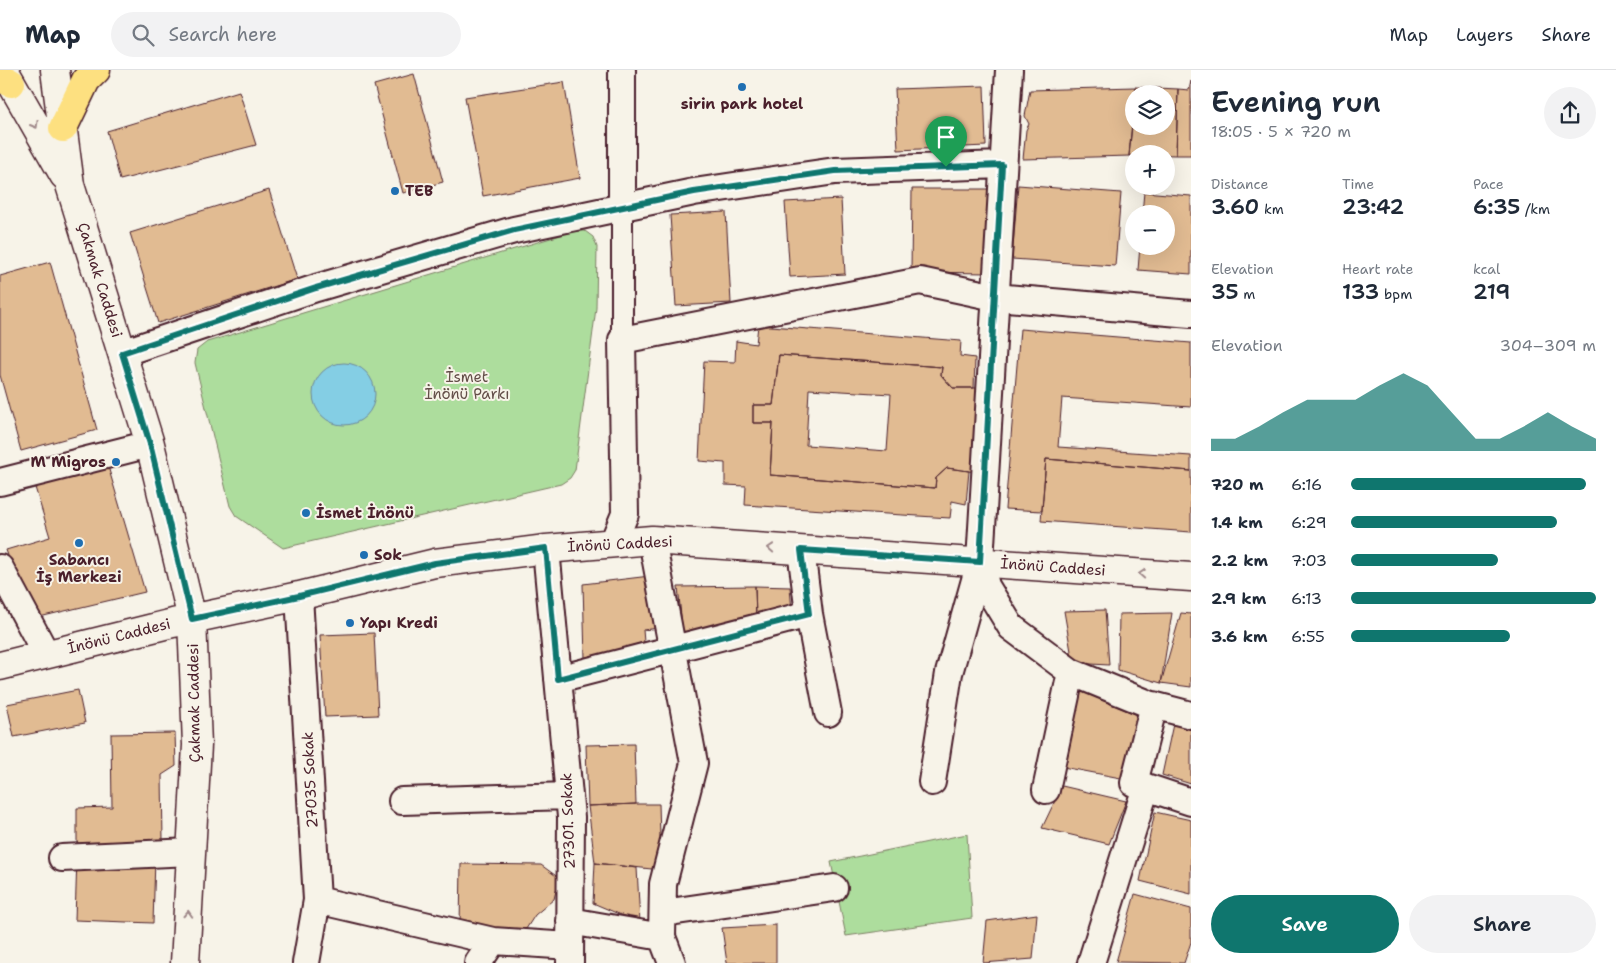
<!DOCTYPE html>
<html lang="en">
<head>
<meta charset="utf-8">
<style>
	:root { --surface:#fff; --page:#f2f2f3; --text:#1f2937; --muted:#747a83; --line:#e0e1e3; --accent:#0f766e }
	body { margin:0; font-family:"Shantell Sans",sans-serif; background:var(--page); color:var(--text); height:100vh; display:flex; flex-direction:column; font-size:19px; white-space:nowrap }
	* { box-sizing:border-box; margin:0 }
	p { font-size:16px; color:var(--muted) }
	.icon { flex:none; width:28px; height:28px; fill:none; stroke:currentColor; stroke-width:2; stroke-linecap:round; stroke-linejoin:round }
	.map { position:relative; flex:1; overflow:hidden }
	.side { display:flex; flex-direction:column; background:var(--surface); width:425px }
	.side>* { flex:none }
	.fabs { position:absolute; left:1125px; top:15px; display:grid; gap:10px }
	.fabs a { display:grid; place-items:center; width:50px; height:50px; border-radius:50%; background:var(--surface); box-shadow:0 5px 20px #0002; font-size:25px }
	.pin { position:absolute; display:grid; place-items:center; width:42px; height:42px; color:#fff; margin:-51px -21px; border-radius:50% 50% 50% 0; rotate:-45deg; box-shadow:0 0 5px #0007 }
	.pin .icon { rotate:45deg }
	.round { display:grid; place-items:center; flex:none; width:52px; height:52px; border-radius:26px; background:var(--page) }
	.overview { display:flex; align-items:center; justify-content:space-between; height:85px; padding:0 20px }
	h1 { font-size:28px; font-weight:600; line-height:38px }
	.metrics { display:grid; grid-template-columns:repeat(3,1fr); gap:8px; height:85px; padding:5px 20px }
	.metrics div { display:grid; align-content:center }
	.metrics b { font-size:21px; font-weight:600 }
	.metrics small { font-size:14px; font-weight:400 }
	.metrics p { font-size:14px }
	.chart { height:140px; padding:10px 20px }
	.chart p { display:flex; justify-content:space-between }
	.chart svg { width:100%; height:90px; margin-top:5px; fill:var(--accent); opacity:.7 }
	.cta { display:flex; gap:10px; margin-top:auto; padding:10px 20px }
	.cta a { flex:1; height:58px; border-radius:30px; background:var(--accent); color:#fff; font-size:20px; font-weight:600; line-height:58px; text-align:center }
	.cta a+a { background:var(--page); color:var(--text) }
	ul { padding:0 20px; list-style:none; font-size:16px }
	li { display:grid; grid-template-columns:80px 60px 1fr; align-items:center; height:38px }
	li i { height:12px; border-radius:6px; background:var(--accent) }
	header { display:flex; align-items:center; gap:30px; box-sizing:border-box; height:70px; padding:0 25px; background:var(--surface); border-bottom:1px solid var(--line) }
	header strong { font-size:24px }
	nav { display:flex; gap:28px; margin-inline-start:auto; font-size:18px }
	.search { width:350px; height:45px; background:var(--page); display:flex; align-items:center; gap:12px; box-sizing:border-box; padding:0 18px; border-radius:28px; color:var(--muted); font-size:19px }
	main { display:flex; flex:1; min-height:0 }
	.map>svg:first-child { display:block }
	.green { fill:#addd9d; stroke:#7c7e64 }
	.water { fill:#84cee4; stroke:#6d889a }
	.building { fill:#e1bb92; stroke:#4a1f2b; fill-rule:evenodd }
	.lines { fill:none; stroke-linecap:round; stroke-linejoin:round }
	.pedestrian-casing { stroke:#4a1f2b; stroke-width:24 }
	.minor-casing { stroke:#4a1f2b; stroke-width:30 }
	.secondary-casing { stroke:#4a1f2b; stroke-width:31 }
	.trunk-casing { stroke:#4a1f2b; stroke-width:31 }
	.pedestrian { stroke:#f7f3e8; stroke-width:20 }
	.minor { stroke:#f7f3e8; stroke-width:26 }
	.secondary { stroke:#f7f3e8; stroke-width:28 }
	.trunk { stroke:#fde080; stroke-width:28 }
	.oneway { stroke:#a0898a }
	.route-casing { stroke:#fff; stroke-width:10 }
	.route { stroke:#0f766e; stroke-width:6 }
	.poi-dot { fill:#1f6fb2; stroke:#f7f3e8; stroke-width:2 }
	.labels { text-anchor:middle; dominant-baseline:central; stroke-width:4; stroke-linejoin:round; paint-order:stroke }
	.poi-label { font-size:15px; font-weight:bold; fill:#4a1f2b; stroke:#f7f3e8; text-anchor:start }
	.street-label { font-size:15px; fill:#4a1f2b; stroke:#f7f3e8 }
	.park-label { font-size:15px; fill:#634e48; stroke:#f7f3e8 }
</style>
</head>
<body>
<header>
<strong>Map</strong>
<div class="search"><svg class="icon" aria-label="search" viewBox="0 0 24 24"><circle cx="10" cy="10" r="6"/><path d="M15 15l6 6"/></svg>Search here</div>
<nav><a>Map</a><a>Layers</a><a>Share</a></nav>
</header>
<main>
<div class="map">
<svg width="1191" height="893" viewBox="0 0 1191 893">
	<rect width="100%" height="100%" fill="#f7f3e8"/>
	<filter id="ink" filterUnits="userSpaceOnUse"><feTurbulence type="fractalNoise" baseFrequency=".02" numOctaves="2"/><feDisplacementMap in="SourceGraphic" scale="10" xChannelSelector="R" yChannelSelector="G"/><feConvolveMatrix kernelMatrix="1 2 1 2 8 2 1 2 1" color-interpolation-filters="sRGB"/></filter>
	<g filter="url(#ink)">
		<path class="green" d="M574 161H585L593 167 597 177 596 238 575 400 570 408 561 414 283 478 236 446 230 436 195 293 197 280 207 272Z
			M967 764 972 848 846 866 831 792Z"/>
		<path class="water" d="M313 324a31 31 0 1 1 62 0a31 31 0 1 1-62 0Z"/>
		<path class="building" d="M414 4 443 112 403 123 374 15Z
			M1191 11V85H1176L1178 19 1189 20Z
			M564 12 580 108 483 126 465 27Z
			M984 16 986 76 898 80 895 19Z
			M1135 17 1129 86 1023 89 1026 60 1029 54 1025 46 1030 20Z
			M1135 17 1178 19 1176 85 1134 84V86H1129L1134 35V56H1166V24H1135Z
			M239 21 256 75 120 110 107 61Z
			M1018 115 1121 123 1115 196 1012 189Z
			M912 119H990L989 203 911 202Z
			M269 120 297 209 158 253 130 163Z
			M1144 122 1191 126V204L1138 200 1140 176H1166V144H1142Z
			M841 129 845 204 790 207 785 132Z
			M726 142 731 233 676 236 670 145Z
			M50 192 97 360 21 381 0 305V206Z
			M758 255 961 271 960 286 975 288 974 318H953L941 305 942 297 779 285 773 335H753V353H773L770 405 935 418 936 408 947 398 969 401 966 434 952 431 950 448 745 435 746 416 725 415V393L699 391 704 291 735 292 736 271 756 274Z
			M1020 259 1191 273V337L1062 328 1058 377 1191 386V401L1046 389 1042 441 1005 439Z
			M779 285 942 297 941 305 953 318H981L976 402 947 398 936 408 935 418 770 405 773 353H753V335H773ZM809 319 891 324 887 381 806 375Z
			M1046 389 1191 401V462L1041 451Z
			M107 393 145 522 31 549 6 480 50 467 34 414Z
			M650 506 659 558 643 560 644 572 585 589 583 514Z
			M755 516 790 517 792 542 756 549Z
			M755 516 756 549 683 565 678 517Z
			M1105 540 1109 595 1073 593 1064 541Z
			M1172 543 1161 613 1118 600 1119 544Z
			M1181 543 1191 544V617L1161 613Z
			M374 563 378 645 325 647 320 565Z
			M78 620 85 653 14 667 7 634Z
			M1078 620 1140 646 1126 709 1063 697Z
			M1173 654 1191 659V714L1162 705Z
			M175 663 176 696 162 705 163 771 77 773V738L112 737 111 664Z
			M634 674 636 734 588 736 586 675Z
			M1062 716 1126 731 1109 774 1042 758Z
			M636 734H659L661 800 595 793 588 736Z
			M1155 742 1191 750V824L1140 811Z
			M77 787 155 789 153 853 75 850Z
			M595 793 637 798 640 853 593 833Z
			M461 794 541 795 559 808 554 829 535 845 526 859 460 858Z
			M1135 824 1191 839V872L1184 893 1116 892Z
			M1037 844 1033 889 983 893 987 851Z
			M776 855V893H727L722 858Z"/>
		<g class="lines">
			<defs>
				<path id="pedestrian" d="M622 270V137"/>
				<path id="minor" d="M622 0V137
					M122 283 316 218 514 160 694 122 835 101 1002 95
					M0 412 150 374
					M652 470 694 693 663 814 662 867 672 893
					M613 473 625 444 622 270 920 211 995 227 1191 244
					M546 479 571 747 570 893
					M801 480 809 544 828 643
					M980 492 986 516 1011 557 1071 602 1149 634 1191 645
					M0 498 46 584
					M299 526 317 830 306 893
					M558 609 809 544
					M1154 635 1134 713 1191 732
					M932 712 949 603 980 492 1009 0
					M1046 720 1071 602
					M402 731 569 726
					M62 788 191 782
					M317 830 493 871 570 876
					M663 843 834 818
					M570 851 662 867
					M478 893 493 871
					M1091 893 1146 717"/>
				<path id="secondary" d="M4 0 64 105
					M55 0 70 115 150 374 192 549 197 675 185 893
					M0 596 173 553 299 526 435 493 546 479 652 470 1191 507"/>
				<path id="trunk" d="M0 7 11 13
					M63 58 86 10 96 0"/>
			</defs>
			<use href="#pedestrian" class="pedestrian-casing"/>
			<use href="#minor" class="minor-casing"/>
			<use href="#secondary" class="secondary-casing"/>
			<use href="#trunk" class="trunk-casing"/>
			<use href="#pedestrian" class="pedestrian"/>
			<use href="#minor" class="minor"/>
			<use href="#secondary" class="secondary"/>
			<use href="#trunk" class="trunk"/>
		</g>
		<defs><path id="oneway-chevron" d="M-2-3.5L2.5 0L-2 3.5" fill="none" stroke-width="1.6" stroke-linecap="round" stroke-linejoin="round" transform="scale(1.25)"/></defs>
		<g class="oneway">
			<use href="#oneway-chevron" transform="translate(35 55) rotate(60)"/>
			<use href="#oneway-chevron" transform="translate(771 478) rotate(-176)"/>
			<use href="#oneway-chevron" transform="translate(1142 504) rotate(-176)"/>
			<use href="#oneway-chevron" transform="translate(188 844) rotate(-87)"/>
		</g>
	</g>
	<g class="lines" filter="url(#ink)">
		<defs>
			<path id="route" d="M1002 95 980 492 801 480 809 544 558 609 546 478 435 493 299 526 192 549 150 374 122 283 316 218 514 160 694 122 835 101Z"/>
		</defs>
		<use href="#route" class="route-casing"/>
		<use href="#route" class="route"/>
	</g>
	<g class="poi-dot">
		<circle cx="742" cy="17" r="5"/>
		<circle cx="395" cy="121" r="5"/>
		<circle cx="116" cy="392" r="5"/>
		<circle cx="306" cy="443" r="5"/>
		<circle cx="79" cy="473" r="5"/>
		<circle cx="364" cy="485" r="5"/>
		<circle cx="350" cy="553" r="5"/>
	</g>
	<g class="labels">
		<g class="poi-label">
			<text x="742" y="34" text-anchor="middle">sirin park hotel</text>
			<text x="405" y="121">TEB</text>
			<text x="106" y="392" text-anchor="end">M Migros</text>
			<text x="316" y="443">İsmet İnönü</text>
			<text x="374" y="485">Sok</text>
			<text x="79" y="490" text-anchor="middle">Sabancı<tspan x="79" dy="17">İş Merkezi</tspan></text>
			<text x="360" y="553">Yapı Kredi</text>
		</g>
		<g class="street-label">
			<text transform="translate(100 210) rotate(73)">Çakmak Caddesi</text>
			<text transform="translate(620 474) rotate(-3)">İnönü Caddesi</text>
			<text transform="translate(1053 497) rotate(4)">İnönü Caddesi</text>
			<text transform="translate(119 566) rotate(-14)">İnönü Caddesi</text>
			<text transform="translate(194 633) rotate(-91)">Çakmak Caddesi</text>
			<text transform="translate(310 710) rotate(-93)">27035 Sokak</text>
			<text transform="translate(568 751) rotate(-92)">27301. Sokak</text>
		</g>
		<g class="park-label">
			<text x="467" y="307">İsmet<tspan x="467" dy="17">İnönü Parkı</tspan></text>
		</g>
	</g>
</svg>
<div class="fabs">
<a><svg class="icon" aria-label="layers" viewBox="0 0 24 24"><path d="M12 4l9 5-9 5-9-5zM3 14l9 5 9-5"/></svg></a>
<a>+</a>
<a>−</a>
</div>
<div class="pin" style="left:946px;top:97px;background:#1e9e55"><svg class="icon" aria-label="arrive" viewBox="0 0 24 24"><path d="M6 21V4h12l-3 4 3 4H6"/></svg></div>
</div>
<section class="side">
<div class="overview"><div><h1>Evening run</h1><p>18:05 · 5 × 720 m</p></div><a class="round"><svg class="icon" aria-label="share" viewBox="0 0 24 24"><path d="M12 15V3M7 8l5-5 5 5M5 13v7h14v-7"/></svg></a></div>
<div class="metrics">
<div><p>Distance</p><b>3.60<small> km</small></b></div>
<div><p>Time</p><b>23:42</b></div>
<div><p>Pace</p><b>6:35<small> /km</small></b></div>
</div>
<div class="metrics">
<div><p>Elevation</p><b>35<small> m</small></b></div>
<div><p>Heart rate</p><b>133<small> bpm</small></b></div>
<div><p>kcal</p><b>219</b></div>
</div>
<div class="chart"><p><span>Elevation</span>304–309 m</p>
<svg viewBox="0 0 160 44" preserveAspectRatio="none"><path d="M0 44V38L10 38L20 32L30 25L40 19L50 19L60 19L70 12L80 6L90 12L100 25L110 38L120 38L130 32L140 25L150 32L160 38V44z"/></svg>
</div>
<ul>
<li><b>720 m</b>6:16<i style="width:96%"></i></li>
<li><b>1.4 km</b>6:29<i style="width:84%"></i></li>
<li><b>2.2 km</b>7:03<i style="width:60%"></i></li>
<li><b>2.9 km</b>6:13<i style="width:100%"></i></li>
<li><b>3.6 km</b>6:55<i style="width:65%"></i></li>
</ul>
<div class="cta"><a>Save</a><a>Share</a></div>
</section>
</main>
</body>
</html>
